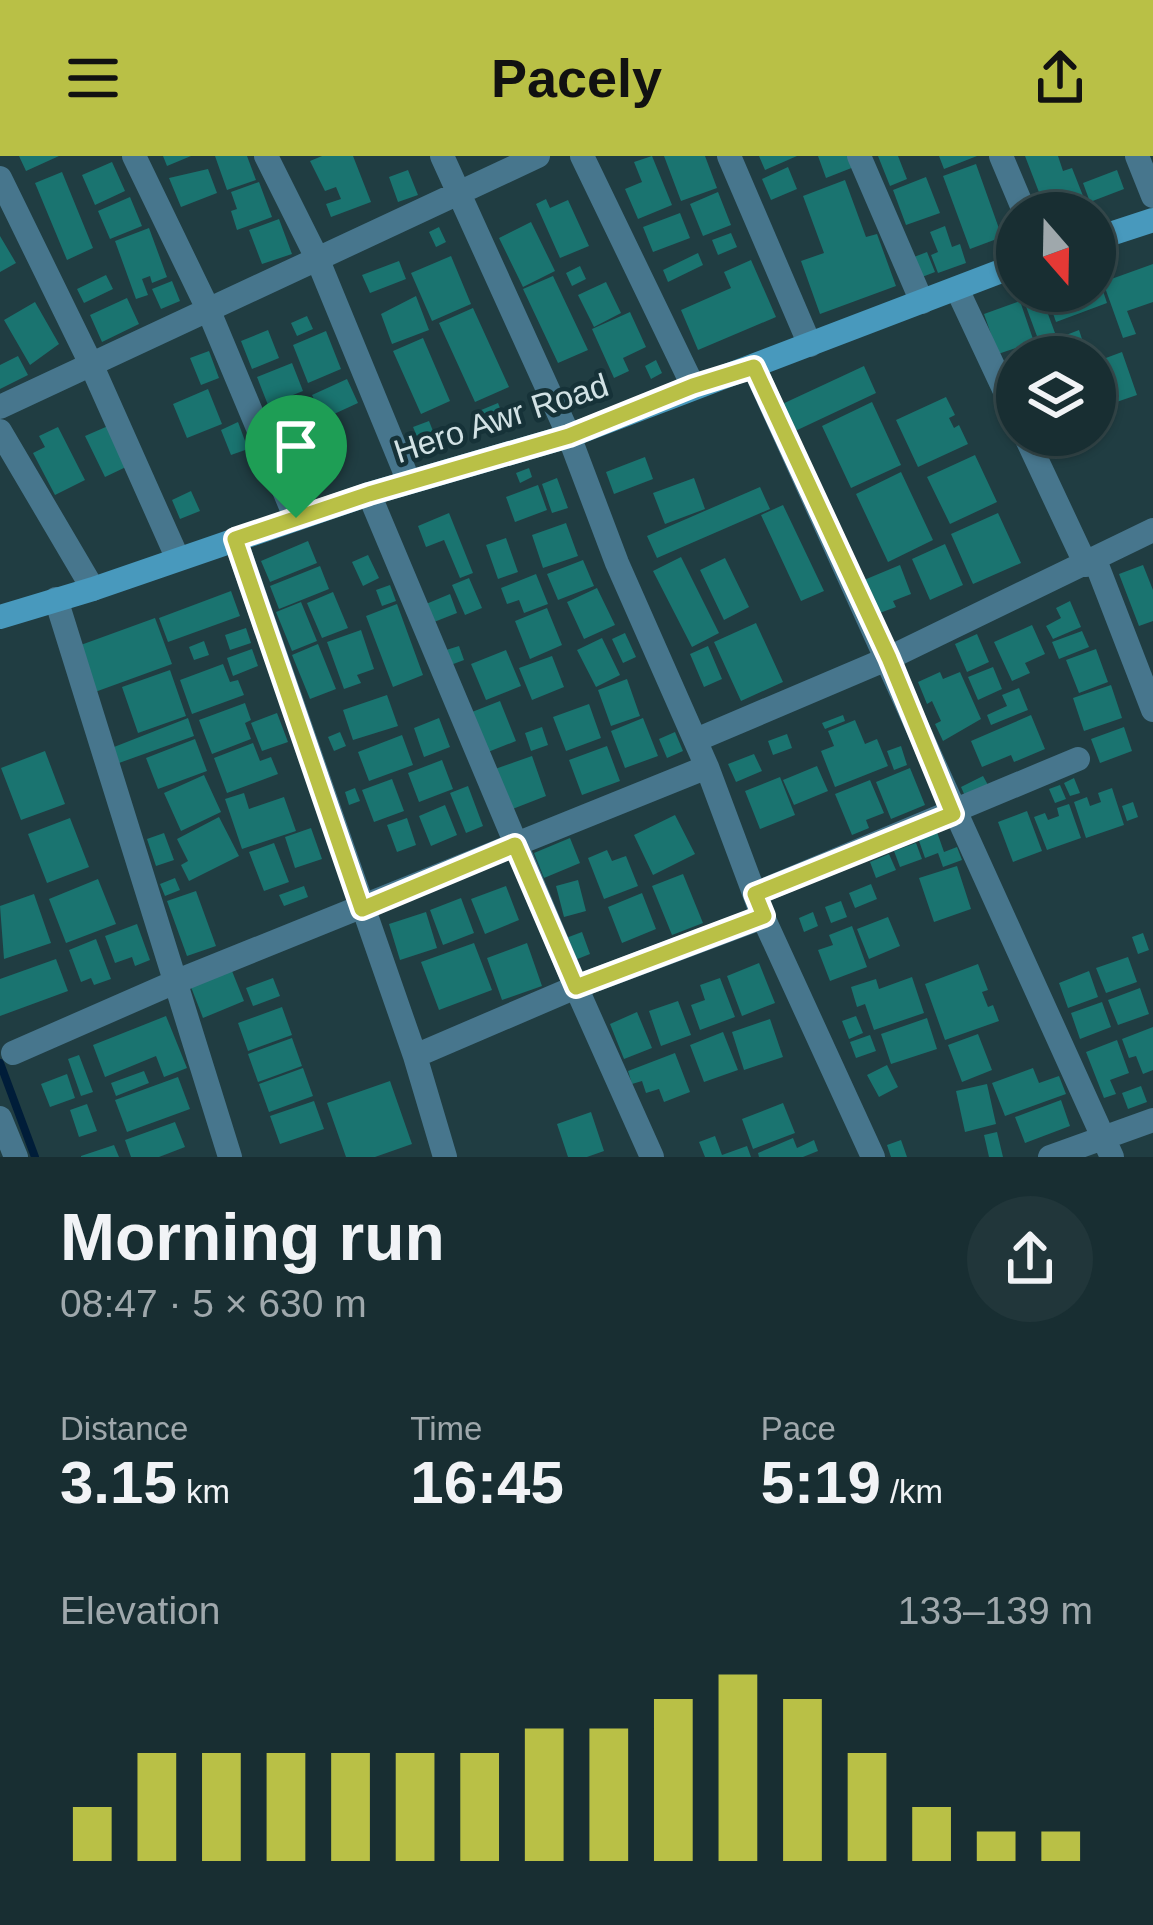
<!DOCTYPE html>
<html lang="en">
<head>
<meta charset="utf-8">
<style>
	:root { --surface:#182e32; --page:#21363a; --text:#f1f3f6; --muted:#9fa8ac; --line:#364a4d; --accent:#b9c046 }
	body { margin:0; font-family:Arial,sans-serif; background:var(--page); color:var(--text); height:100vh; display:flex; flex-direction:column; font-size:45px; white-space:nowrap }
	* { box-sizing:border-box; margin:0 }
	p { font-size:39px; color:var(--muted) }
	.icon { flex:none; width:66px; height:66px; fill:none; stroke:currentColor; stroke-width:2; stroke-linecap:round; stroke-linejoin:round }
	.map { position:relative; height:1001px; overflow:hidden }
	.sheet { display:flex; flex-direction:column; background:var(--surface); flex:1 }
	.sheet>* { flex:none }
	.needle { width:78px; rotate:160deg }
	.fabs { position:absolute; left:996px; top:36px; display:grid; gap:24px }
	.fabs a { display:grid; place-items:center; width:120px; height:120px; border-radius:50%; background:var(--surface); box-shadow:0 3px 9px #0004,0 0 0 3px var(--line); font-size:60px }
	.pin { position:absolute; display:grid; place-items:center; width:102px; height:102px; color:#fff; margin:-123px -51px; border-radius:50% 50% 50% 0; rotate:-45deg; box-shadow:0 0 12px #0007 }
	.pin .icon { rotate:45deg }
	.round { display:grid; place-items:center; flex:none; width:126px; height:126px; border-radius:63px; background:var(--page) }
	.head { display:flex; align-items:center; justify-content:space-between; height:204px; padding:0 60px }
	h1 { font-size:66px; font-weight:800; line-height:90px }
	.metrics { display:grid; grid-template-columns:repeat(3,1fr); gap:18px; height:204px; padding:12px 60px }
	.metrics div { display:grid; align-content:center }
	.metrics b { font-size:60px; font-weight:800 }
	.metrics small { font-size:33px; font-weight:400 }
	.metrics p { font-size:33px }
	.chart { height:336px; padding:24px 60px }
	.chart p { display:flex; justify-content:space-between }
	.chart svg { width:100%; height:216px; margin-top:12px; stroke:var(--accent); stroke-width:6 }
	header { display:flex; justify-content:space-between; align-items:center; height:156px; padding:0 60px; background:var(--accent); color:#111; font-size:54px; font-weight:800 }
	.map>svg:first-child { display:block }
	.lines { fill:none; stroke-linecap:round; stroke-linejoin:round }
	.stream { stroke:#001d39; stroke-width:8 }
	.building { fill:#1a7470 }
	.street { stroke:#47768d; stroke-width:24 }
	.secondary { stroke:#4899bd; stroke-width:24 }
	.route-casing { stroke:#fff; stroke-width:24 }
	.route { stroke:#b9c046; stroke-width:15 }
	.labels { text-anchor:middle; dominant-baseline:central; stroke-width:9; stroke-linejoin:round; paint-order:stroke }
	.street-label { font-size:33px; fill:#d2e2e5; stroke:#163238 }
</style>
</head>
<body>
<header><svg class="icon" aria-label="menu" viewBox="0 0 24 24"><path d="M4 6h16M4 12h16M4 18h16"/></svg>Pacely<svg class="icon" aria-label="share" viewBox="0 0 24 24"><path d="M12 15V3M7 8l5-5 5 5M5 13v7h14v-7"/></svg></header>
<div class="map">
<svg width="1153" height="1001" viewBox="0 0 1153 1001">
	<rect width="100%" height="100%" fill="#203d42"/>
	<g class="lines">
		<path class="stream" d="M0 907 35 1001"/>
	</g>
	<path class="building" d="M19 0H59L26 15Z
		M163 0H191L167 10Z
		M215 0H247L256 24 227 34Z
		M322 0H353L371 46 331 61 326 48 341 43 336 31 325 35 310 5Z
		M652 0 672 49 638 63 625 33 642 26 634 6Z
		M664 0H705L717 32 681 45Z
		M759 0H797L765 14Z
		M818 0H850L854 11 826 22Z
		M878 0H898L907 23 890 30Z
		M939 0H977L944 13Z
		M1025 0H1058L1063 15 1072 12 1089 55 1047 57Z
		M112 6 125 35 95 49 82 19Z
		M976 8 1002 81 970 93 943 20Z
		M788 11 797 33 771 44 762 23Z
		M208 13 217 37 181 51 169 22Z
		M408 14 418 39 398 46 389 21Z
		M1117 14 1124 33 1090 46 1083 27Z
		M62 16 93 92 67 104 35 27Z
		M926 21 940 57 906 69 893 34Z
		M845 24 866 81 877 78 896 130 820 158 801 105 824 97 803 40Z
		M259 26 272 61 237 74 231 55 237 53 231 36Z
		M718 36 731 69 703 80 690 48Z
		M130 41 142 70 110 83 98 55Z
		M546 43 550 52 568 44 589 90 560 102 536 48Z
		M680 57 690 82 653 96 643 71Z
		M279 63 292 98 262 108 249 74Z
		M531 66 555 115 523 131 499 82Z
		M945 70 952 91 960 88 966 107 938 117 931 99 938 96 930 76Z
		M439 71 446 86 436 91 429 76Z
		M149 72 167 121 152 127 150 120 142 123 148 139 136 143 115 85Z
		M731 77 737 91 718 99 712 84Z
		M0 80 16 107 0 116Z
		M927 96 935 116 922 121 914 101Z
		M698 97 703 109 668 126 663 114Z
		M451 100 471 148 432 165 411 117Z
		M751 104 776 161 698 194 681 154 731 132 724 116Z
		M399 105 406 123 370 137 362 119Z
		M1153 108V146L1127 155 1136 178 1123 182 1103 126Z
		M580 110 586 123 572 130 566 117Z
		M1096 114 1107 147 1056 166 1047 140 1059 135H1095Z
		M106 119 113 133 84 147 77 133Z
		M553 120 588 194 558 207 523 133Z
		M172 125 180 145 161 153 152 133Z
		M606 126 621 157 594 171 578 139Z
		M1041 139 1055 177 1038 183 1024 145Z
		M416 140 429 174 392 188 381 158Z
		M127 142 139 168 102 186 90 159Z
		M1020 145 1034 186 998 198 984 158Z
		M35 146 59 188 30 209 4 164Z
		M473 152 509 231 475 246 439 167Z
		M630 156 646 191 623 202 629 215 614 222 592 173Z
		M307 160 313 173 297 180 291 167Z
		M268 174 279 202 252 213 241 185Z
		M1079 174 1086 195 1069 201 1061 181Z
		M326 175 341 213 308 227 293 189Z
		M1057 179 1065 201H1044L1039 186Z
		M423 182 450 245 421 258 393 195Z
		M209 195 219 222 201 229 190 202Z
		M1122 196 1137 239 1096 253 1095 206Z
		M18 200 28 219 0 233V209Z
		M656 204 662 217 651 223 645 210Z
		M292 207 303 235 268 249 257 221Z
		M864 210 876 237 791 277 778 250Z
		M347 223 358 247 334 258 340 272 330 277 312 239Z
		M208 233 222 268 187 282 173 248Z
		M302 240 306 252 313 249 320 267 285 280 274 250Z
		M946 241 955 259 949 262 954 272 959 269 968 288 918 311 896 264Z
		M872 246 901 309 851 332 822 270Z
		M498 247 506 267 481 277 474 257Z
		M429 265 437 285 421 290 413 271Z
		M238 266 248 293 231 299 221 274Z
		M108 270 128 310 105 321 85 280Z
		M58 271 85 324 55 339 33 297 45 291 39 280Z
		M327 279 337 307 298 321 287 293Z
		M975 299 997 346 950 368 927 321Z
		M645 301 653 323 614 338 606 316Z
		M529 312 532 321 520 327 516 317Z
		M901 316 933 384 888 406 856 338Z
		M557 322 568 352 552 357 542 328Z
		M694 322 705 353 665 368 653 337Z
		M538 329 547 354 515 366 506 341Z
		M760 331 770 353 657 402 647 380Z
		M191 335 200 355 180 363 172 344Z
		M783 349 824 435 801 445 761 359Z
		M449 357 473 417 460 422 444 384 426 391 418 370Z
		M998 357 1021 407 973 428 951 378Z
		M566 367 578 400 543 412 532 379Z
		M506 382 518 416 498 423 486 389Z
		M308 385 317 407 270 426 261 405Z
		M945 388 963 429 930 444 912 403Z
		M368 399 379 422 363 430 352 406Z
		M681 401 719 477 692 491 653 415Z
		M725 402 749 451 724 464 700 414Z
		M583 404 594 430 558 444 547 418Z
		M900 409 911 438 893 445 896 451 877 458 864 424Z
		M1143 409 1153 434V465L1139 470 1119 418Z
		M320 410 329 433 279 453 270 430Z
		M536 418 548 448 524 457 519 444 507 448 501 432Z
		M469 422 482 452 465 459 452 429Z
		M390 429 396 445 382 450 376 434Z
		M597 432 615 469 584 483 567 446Z
		M231 435 240 460 168 486 159 462Z
		M333 436 348 472 322 482 307 447Z
		M450 438 457 457 434 466 426 448Z
		M1070 445 1081 471 1053 483 1046 470 1061 462 1056 452Z
		M301 446 317 485 292 495 276 456Z
		M397 448 423 519 393 531 366 460Z
		M547 452 562 489 530 503 515 465Z
		M155 462 172 508 95 536 78 490Z
		M756 467 783 526 741 545 714 486Z
		M1032 469 1045 498 1025 507 1030 517 1012 525 994 486Z
		M246 472 251 487 230 494 225 479Z
		M361 474 374 513 357 519 361 527 344 533 327 486Z
		M1082 475 1089 491 1059 503 1052 486Z
		M625 477 636 501 623 507 612 483Z
		M977 478 989 506 967 516 955 488Z
		M602 482 620 519 596 531 577 494Z
		M204 485 209 499 194 504 189 491Z
		M318 488 336 533 310 543 292 499Z
		M459 490 464 504 448 510 443 495Z
		M708 490 722 523 704 531 690 498Z
		M252 493 258 510 233 520 227 502Z
		M1096 493 1108 526 1079 537 1066 504Z
		M506 494 521 530 486 544 471 508Z
		M552 500 564 531 532 544 519 512Z
		M223 508 230 526 238 524 244 539 192 558 180 524Z
		M993 511 1002 533 978 544 968 521Z
		M170 514 186 560 138 577 122 531Z
		M940 516 943 523 960 516 981 563 943 585 935 568 941 565 932 545 927 548 918 526Z
		M627 523 640 560 611 570 598 534Z
		M1111 529 1122 562 1084 575 1073 542Z
		M1019 532 1028 554 991 569 987 559 1007 550 1002 539Z
		M387 539 398 570 353 584 343 554Z
		M500 545 516 585 488 596 472 556Z
		M245 547 251 564 245 567 251 583 212 598 199 564Z
		M589 548 601 582 566 595 553 561Z
		M277 557 288 586 262 595 251 567Z
		M843 559 845 565 825 573 822 567Z
		M1031 559 1045 593 1014 606 1011 599 982 611 971 585Z
		M188 562 194 580 119 607 114 591Z
		M439 562 450 591 424 601 414 572Z
		M643 562 658 600 625 612 611 575Z
		M855 564 865 588 877 583 888 610 835 631 821 595 834 590 828 575Z
		M542 571 548 589 531 595 525 577Z
		M1124 571 1132 595 1100 607 1091 583Z
		M340 576 346 590 334 595 328 581Z
		M675 576 683 595 667 602 659 583Z
		M787 578 792 592 773 599 768 585Z
		M402 579 413 609 369 625 358 596Z
		M195 583 207 615 158 633 146 602Z
		M253 587 260 605 271 601 278 618 227 637 214 602Z
		M607 590 620 625 582 639 569 604Z
		M901 590 907 609 894 614 887 595Z
		M45 595 65 648 21 664 1 612Z
		M754 598 762 615 736 626 728 608Z
		M532 600 546 640 510 654 495 613Z
		M442 604 453 633 419 646 408 617Z
		M817 610 828 635 794 649 783 624Z
		M910 612 925 649 891 663 876 626Z
		M204 619 221 656 181 675 164 637Z
		M983 620 988 629 965 640 961 631Z
		M780 621 795 659 760 673 745 635Z
		M1074 622 1080 637 1070 640 1064 627Z
		M392 623 404 655 374 666 362 634Z
		M870 624 884 657 866 664 869 672 852 679 835 638Z
		M1060 629 1066 643 1055 647 1049 633Z
		M468 630 483 670 466 677 450 637Z
		M355 632 360 645 349 649 345 636Z
		M1112 632 1124 669 1086 682 1074 646 1087 641 1090 650 1101 646 1098 637Z
		M244 637 249 653 284 641 296 675 242 693 225 643Z
		M1133 646 1138 661 1127 665 1122 650Z
		M1069 648 1081 682 1047 694 1034 661 1045 657 1048 664 1059 660 1057 652Z
		M445 649 457 679 431 690 419 660Z
		M1027 655 1042 695 1013 706 998 666Z
		M675 659 695 698 653 719 634 679Z
		M219 661 239 700 189 725 181 709 188 705 177 683Z
		M70 662 89 711 47 727 28 678Z
		M407 662 416 689 397 696 387 669Z
		M311 672 322 703 295 712 285 681Z
		M937 676 944 696 957 691 962 704 943 711 938 697 925 702 918 682Z
		M164 677 174 704 156 710 147 683Z
		M570 682 580 707 544 722 534 697Z
		M274 687 289 726 264 735 249 696Z
		M916 687 922 703 900 711 894 695Z
		M607 694 612 705 626 700 638 730 604 743 588 702Z
		M889 698 896 714 876 722 870 706Z
		M957 710 971 753 934 766 919 722Z
		M683 718 703 767 672 779 652 730Z
		M175 722 180 734 165 740 160 728Z
		M98 723 116 768 66 787 49 743Z
		M578 724 586 755 564 761 556 730Z
		M871 728 877 743 855 752 849 737Z
		M304 730 308 741 284 750 279 739Z
		M506 730 519 764 485 778 471 743Z
		M196 735 216 790 187 800 167 745Z
		M642 737 656 773 622 787 608 751Z
		M34 738 51 787 4 803 0 750Z
		M461 742 474 777 443 789 430 754Z
		M841 745 847 761 831 767 825 751Z
		M426 756 437 792 400 804 389 768Z
		M813 756 818 770 804 776 799 762Z
		M888 761 900 790 869 803 857 773Z
		M137 768 150 804 135 810 132 801 115 807 105 780Z
		M852 770 867 811 830 825 818 794 833 789 829 779Z
		M582 776 590 798 575 804 566 782Z
		M1143 777 1149 794 1138 798 1132 781Z
		M96 783 111 823 94 829 91 822 81 826 69 794Z
		M474 787 492 834 439 854 421 806Z
		M527 787 542 830 502 844 487 802Z
		M1128 801 1137 826 1106 837 1096 812Z
		M56 803 68 835 0 860V823Z
		M759 807 775 847 742 860 727 820Z
		M978 808 988 834 982 836 988 851 993 849 999 865 945 884 925 828Z
		M232 815 244 845 203 862 191 831Z
		M1089 815 1098 841 1068 852 1059 827Z
		M912 821 924 857 874 874 865 848 857 851 851 831 876 823 879 833Z
		M273 822 280 840 253 850 246 832Z
		M720 822 735 861 700 874 691 849 705 844 700 829Z
		M1140 832 1149 858 1118 869 1108 844Z
		M678 845 691 879 661 890 649 855Z
		M1102 846 1111 871 1080 883 1071 857Z
		M282 851 292 879 248 895 238 867Z
		M637 856 652 892 624 903 610 868Z
		M166 860 187 912 164 921 156 900 105 921 93 889Z
		M856 860 863 877 849 883 842 865Z
		M927 862 937 893 891 908 881 878Z
		M770 863 783 901 744 914 732 876Z
		M1153 871V914L1143 918 1136 900 1129 902 1122 883Z
		M723 876 738 914 704 926 690 889Z
		M978 878 992 914 962 926 948 889Z
		M870 879 876 895 856 902 850 886Z
		M292 882 302 910 258 926 248 898Z
		M1117 884 1129 917 1110 924 1116 938 1104 942 1086 896Z
		M675 897 690 936 664 946 659 933 646 937 642 925 632 928 628 915Z
		M79 899 93 936 81 940 68 903Z
		M887 909 898 931 879 941 867 919Z
		M303 912 313 940 269 956 259 928Z
		M1033 912 1039 927 1059 920 1066 938 1005 960 992 927Z
		M144 915 149 927 116 940 111 927Z
		M67 918 75 942 50 951 41 928Z
		M178 921 190 953 127 976 115 944Z
		M390 925 412 988 375 1001H346L327 947Z
		M987 928 996 968 965 976 956 935Z
		M1141 930 1147 946 1128 953 1122 937Z
		M1061 944 1070 970 1025 987 1015 961Z
		M314 945 324 973 280 988 270 960Z
		M783 947 795 977 753 993 742 963Z
		M87 948 97 975 79 981 70 954Z
		M591 956 604 995 587 1001H568L557 968Z
		M175 966 185 991 159 1001H131L125 984Z
		M997 976 1003 1001H989L984 979Z
		M715 980 722 999 747 990 751 1001H705L699 986Z
		M793 982 797 992 814 984 818 995 803 1001H759L758 997Z
		M901 984 907 1001H891L887 989Z
		M114 989 119 1001H81V1000Z"/>
	<g class="lines">
		<path class="street" d="M134 0 208 153 296 363
			M266 0 317 102 409 326
			M442 0 569 280 617 407 707 611 763 761 873 1001
			M582 0 693 230
			M729 0 810 189
			M859 0 922 146
			M1001 0 1025 57
			M1137 0 1153 40
			M0 22 91 208 177 401
			M957 133 1017 261
			M754 211 1112 1001
			M0 251 538 0
			M0 275 93 433
			M1025 279 1086 409
			M369 338 576 831 763 761
			M235 383 415 900 445 1001
			M1095 404 1153 554
			M56 443 230 1001
			M696 584 889 502 1153 374
			M755 738 1078 603
			M13 897 175 826 707 611
			M415 900 576 831 652 1001
			M0 962 16 1001
			M1050 1001 1153 964"/>
		<path class="secondary" d="M1095 83 1153 64
			M0 461 93 433 369 338 569 280 1017 109"/>
	</g>
	<g class="lines">
		<defs>
			<path id="route" d="M754 211 889 502 953 658 755 738 764 760 576 831 515 689 362 753 235 383 369 338 569 280 693 230Z"/>
		</defs>
		<use href="#route" class="route-casing"/>
		<use href="#route" class="route"/>
	</g>
	<g class="labels">
		<g class="street-label">
			<text transform="translate(501 262) rotate(-18)">Hero Awr Road</text>
		</g>
	</g>
</svg>
<div class="fabs">
<a><svg class="needle" viewBox="-14 -14 28 28"><path d="M0-13l5 13h-10z" fill="#e53935"/><path d="M0 13l5-13h-10z" fill="#9fa8ac"/></svg></a>
<a><svg class="icon" aria-label="layers" viewBox="0 0 24 24"><path d="M12 4l9 5-9 5-9-5zM3 14l9 5 9-5"/></svg></a>
</div>
<div class="pin" style="left:296px;top:362px;background:#1e9e55"><svg class="icon" aria-label="arrive" viewBox="0 0 24 24"><path d="M6 21V4h12l-3 4 3 4H6"/></svg></div>
</div>
<section class="sheet">
<div class="head"><div><h1>Morning run</h1><p>08:47 · 5 × 630 m</p></div><a class="round"><svg class="icon" aria-label="share" viewBox="0 0 24 24"><path d="M12 15V3M7 8l5-5 5 5M5 13v7h14v-7"/></svg></a></div>
<div class="metrics">
<div><p>Distance</p><b>3.15<small> km</small></b></div>
<div><p>Time</p><b>16:45</b></div>
<div><p>Pace</p><b>5:19<small> /km</small></b></div>
</div>
<div class="chart"><p><span>Elevation</span>133–139 m</p>
<svg viewBox="0 0 160 44" preserveAspectRatio="none"><path d="M5 44V33M15 44V22M25 44V22M35 44V22M45 44V22M55 44V22M65 44V22M75 44V17M85 44V17M95 44V11M105 44V6M115 44V11M125 44V22M135 44V33M145 44V38M155 44V38"/></svg>
</div>
</section>
</body>
</html>
